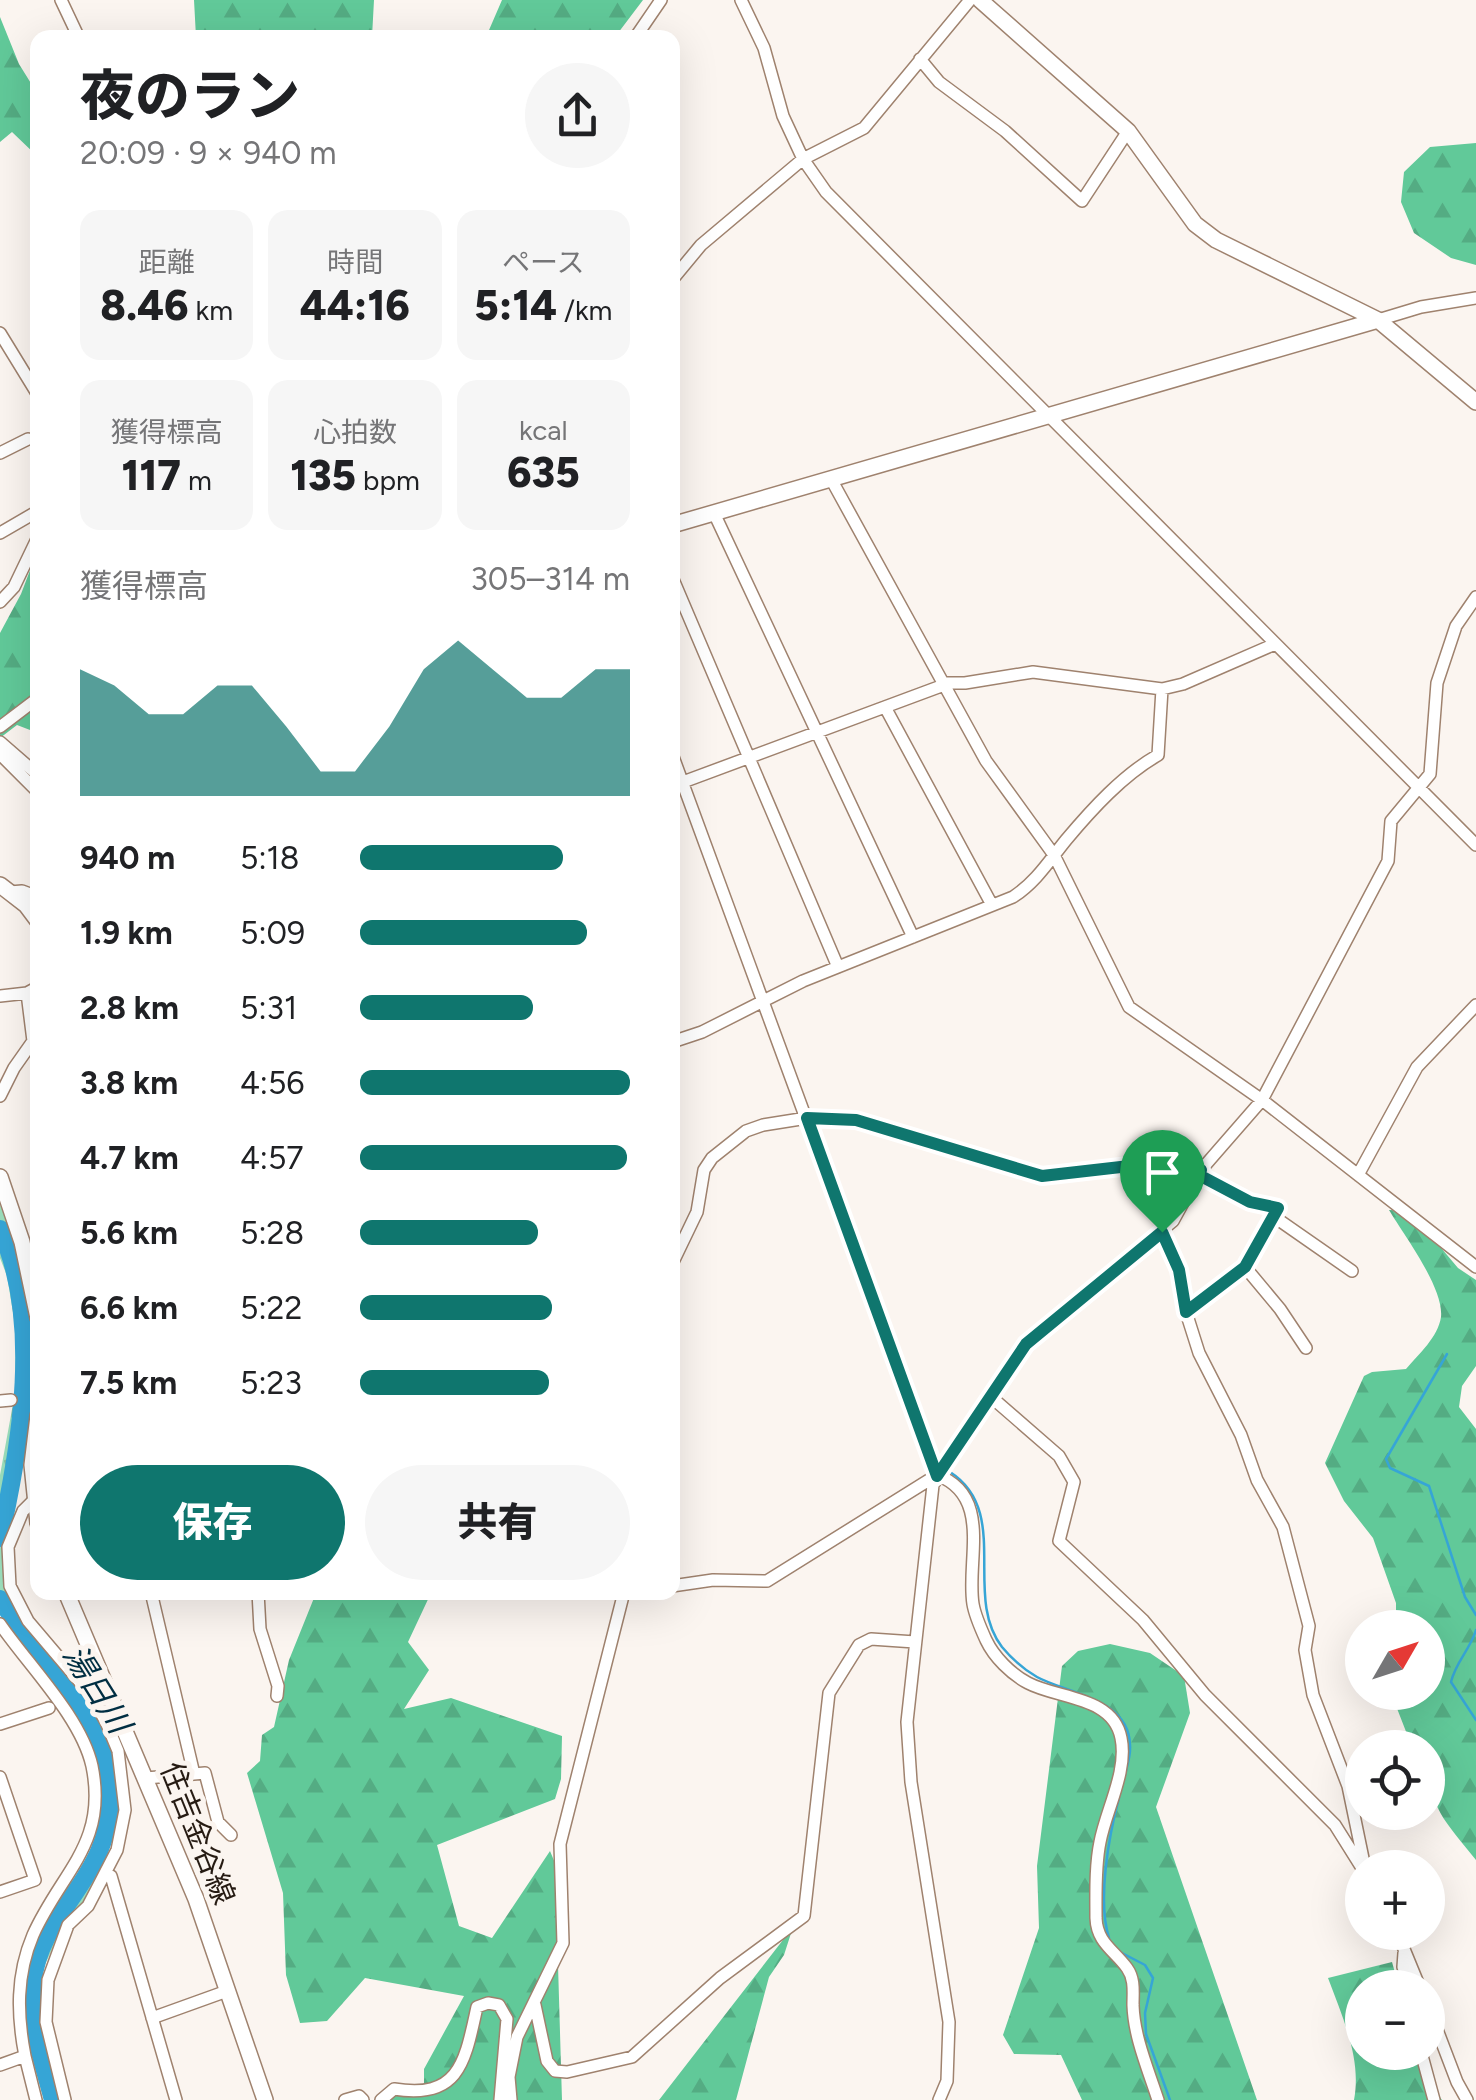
<!DOCTYPE html>
<html lang="ja">
<head>
<meta charset="utf-8">
<style>
	:root { --surface:#fff; --page:#f6f6f6; --text:#202124; --muted:#757577; --accent:#0f766e }
	body { margin:0; font-family:Figtree,"Noto Sans JP",sans-serif; background:var(--page); color:var(--text); height:100vh; display:flex; flex-direction:column; font-size:38px; white-space:nowrap }
	* { box-sizing:border-box; margin:0 }
	p { font-size:32px; color:var(--muted) }
	.icon { flex:none; width:55px; height:55px; fill:none; stroke:currentColor; stroke-width:2; stroke-linecap:round; stroke-linejoin:round }
	.map { position:relative; flex:1; overflow:hidden }
	.details { position:absolute; left:30px; top:30px; width:650px; height:1570px; display:flex; flex-direction:column; background:var(--surface); border-radius:20px; box-shadow:0 10px 40px #0002 }
	.details>* { flex:none }
	.needle { width:65px; rotate:51deg }
	.controls { position:absolute; left:1345px; top:1610px; display:grid; gap:20px }
	.controls a { display:grid; place-items:center; width:100px; height:100px; border-radius:50%; background:var(--surface); box-shadow:0 10px 40px #0002; font-size:50px }
	.pin { position:absolute; display:grid; place-items:center; width:85px; height:85px; color:#fff; margin:-102px -42px; border-radius:50% 50% 50% 0; rotate:-45deg; box-shadow:0 0 10px #0007 }
	.pin .icon { rotate:45deg }
	.round { display:grid; place-items:center; flex:none; width:105px; height:105px; border-radius:52px; background:var(--page) }
	.overview { display:flex; align-items:center; justify-content:space-between; height:170px; padding:0 50px }
	h1 { font-size:55px; font-weight:800; line-height:75px }
	.stats { display:grid; grid-template-columns:repeat(3,1fr); gap:15px; height:170px; padding:10px 50px }
	.stats div { display:grid; align-content:center; border-radius:20px; background:var(--page); text-align:center }
	.stats b { font-size:42px; font-weight:800 }
	.stats small { font-size:28px; font-weight:400 }
	.stats p { font-size:28px }
	.chart { height:280px; padding:20px 50px }
	.chart p { display:flex; justify-content:space-between }
	.chart svg { width:100%; height:180px; margin-top:10px; fill:var(--accent); opacity:.7 }
	.primary-button { display:flex; gap:20px; margin-top:auto; padding:20px 50px }
	.primary-button a { flex:1; height:115px; border-radius:60px; background:var(--accent); color:#fff; font-size:40px; font-weight:800; line-height:115px; text-align:center }
	.primary-button a+a { background:var(--page); color:var(--text) }
	ul { padding:0 50px; list-style:none; font-size:32px }
	li { display:grid; grid-template-columns:160px 120px 1fr; align-items:center; height:75px }
	li i { height:25px; border-radius:12px; background:var(--accent) }
	.map>svg:first-child { display:block }
	.grass { fill:url(#grass-tufts) }
	.forest { fill:url(#forest-firs) }
	.lines { fill:none; stroke-linecap:round; stroke-linejoin:round }
	.stream { stroke:#36a5d6; stroke-width:2.5 }
	.river { stroke:#36a5d6; stroke-width:18 }
	.street-casing { stroke:#9f826e; stroke-width:14 }
	.secondary-casing { stroke:#9f826e; stroke-width:18 }
	.street { stroke:#fff; stroke-width:11 }
	.secondary { stroke:#fff; stroke-width:15 }
	.route-casing { stroke:#fff; stroke-width:20 }
	.route { stroke:#0f766e; stroke-width:12 }
	.labels { text-anchor:middle; dominant-baseline:central; stroke-width:10; stroke-linejoin:round; paint-order:stroke }
	.street-label { font-size:30px; fill:#261b13; stroke:#fbf5f0 }
	.water-label { font-size:32px; font-style:italic; fill:#002e42; stroke:#fbf5f0 }
</style>
</head>
<body>
<div class="map">
<svg width="1476" height="2100" viewBox="0 0 1476 2100">
	<defs>
		<pattern id="grass-tufts" width="24" height="20" patternUnits="userSpaceOnUse" patternTransform="scale(2.5)"><rect width="24" height="20" fill="#9adcba"/><path d="M3 7l-1-3M5 7V3M7 7l1-3M15 17l-1-3M17 17v-4M19 17l1-3" fill="none" stroke="#85bc9f"/></pattern>
		<pattern id="forest-firs" width="22" height="20" patternUnits="userSpaceOnUse" patternTransform="scale(2.5)"><rect width="22" height="20" fill="#61c999"/><path d="M5 1l3.5 6h-7zM16 11l3.5 6h-7z" fill="#54ac83"/></pattern>
	</defs>
	<rect width="100%" height="100%" fill="#fbf5f0"/>
	<path class="grass" d="M0 1205 12 1228 27 1284 36 1346 27 1424 2 1546 6 1593 107 1745 115 1793 113 1834 104 1866 86 1903 64 1924 41 1973V2039L58 2100H44L31 2054 25 1994 37 1944 63 1888 88 1868 100 1831 102 1775 93 1746 0 1614V1475L15 1393 16 1331 7 1276 0 1258Z"/>
	<path class="forest" d="M194 0H374L372 37H196Z
		M502 0H643L615 37H486Z
		M0 17 19 64 37 93V156L12 132 0 142Z
		M1476 143V265L1451 258 1414 233 1401 202 1404 172 1430 147Z
		M37 552V726L30 730 17 725 0 738V633L21 594Z
		M1389 1210 1410 1211 1458 1268 1476 1280V1366L1462 1386 1459 1407 1476 1429V1860C1440 1815 1428 1807 1428 1748L1412 1747 1391 1693 1428 1692V1628L1396 1627V1603L1373 1538 1344 1501 1325 1463 1364 1376 1372 1372 1406 1369C1419 1354 1438 1337 1441 1317 1444 1288 1404 1235 1389 1210Z
		M316 1593H431L408 1642 429 1670 404 1709 451 1698 562 1736 561 1779 555 1799 437 1845 459 1926 492 1938 550 1851 555 1863 562 2100H375L389 2093 424 2092V2069L464 1996 365 1978 327 2021 300 2023 286 1975 283 1893 247 1773 260 1761 262 1735 274 1727 289 1660Z
		M1110 1644 1150 1653 1184 1676 1190 1713 1156 1807 1257 2100H1082L1061 2055 1014 2054 1003 2035 1039 1928 1037 1866 1062 1666 1078 1651Z
		M793 1927 784 1955 769 1977 736 2100H659Z
		M1392 1962 1399 1987 1362 1988V2052L1420 2053 1429 2082 1442 2100H1354C1362 2058 1342 2016 1328 1978Z"/>
	<g class="lines">
		<path class="stream" d="M1447 1354 1386 1459 1390 1468 1429 1486 1465 1597 1476 1615
			M950 1472C1012 1512 962 1595 1002 1647 1012 1659 1023 1669 1037 1677 1068 1694 1129 1698 1130 1745 1131 1755 1127 1766 1125 1775
			M1476 1630C1470 1650 1456 1661 1451 1682L1476 1720
			M1109 1938C1097 1900 1109 1835 1119 1798
			M1120 1952 1145 1965 1153 1978 1145 2013 1146 2034 1170 2100"/>
		<path class="river" d="M0 1229C42 1319 21 1445 0 1538
			M0 1599C29 1645 85 1702 103 1750 107 1761 107 1775 109 1787 117 1877 41 1907 33 1981 28 2022 43 2061 53 2100"/>
		<defs>
			<path id="street" d="M61 0 79 38
				M741 0 764 48 783 116 803 159 826 192 1476 845
				M635 38 661 0
				M920 59 939 82 1005 131 1082 201 1128 131
				M672 280 701 245 803 159 864 128 970 0
				M1378 320 1421 307 1476 298
				M0 333 38 395
				M0 453 28 439
				M831 479 986 761 1054 855 1129 1007 1262 1100 1476 1267
				M714 513 913 937
				M0 533 38 511
				M672 577 838 967
				M0 602 14 587 38 537
				M943 683H965L1033 672 1162 689 1183 684 1275 644
				M885 707 992 905
				M0 727 38 698
				M0 742 38 775
				M0 754 38 792
				M672 754 937 1475C993 1496 966 1561 973 1604 975 1616 981 1629 986 1640 994 1657 1011 1674 1028 1683 1058 1699 1113 1696 1121 1738 1128 1771 1106 1810 1100 1842 1095 1866 1096 1894 1096 1918 1097 1943 1114 1950 1127 1968 1135 1979 1133 1992 1133 2005 1134 2037 1148 2069 1158 2100
				M683 782 944 685
				M10 892 22 891 38 897
				M0 996 27 993
				M33 1041 27 993 38 987
				M672 1042 702 1032 803 981 1013 897C1036 882 1049 861 1066 840 1092 809 1123 775 1158 755L1162 689
				M0 1096 14 1068 33 1041 38 1045
				M1199 1175 1250 1202 1278 1208 1245 1267
				M1358 1175 1417 1067 1476 1005
				M1273 1216 1352 1271
				M1162 1232 1179 1270 1186 1312 1199 1353 1241 1435 1257 1480 1283 1527 1309 1626 1305 1650 1313 1695 1348 1786 1365 1868
				M672 1264 697 1212 704 1170 712 1158 746 1131 763 1125 807 1118 856 1120 1042 1176 1183 1160 1201 1170
				M1186 1312 1245 1267 1280 1309 1306 1348
				M990 1396 1059 1456 1074 1482 1059 1541 1143 1620 1205 1695 1335 1825 1362 1868
				M0 1401 11 1400
				M34 1500 23 1511 8 1547 10 1586 28 1621 90 1694 106 1722 118 1751 125 1810 117 1850 88 1906 68 1925 48 1980 46 2022 65 2100
				M672 1586 713 1580 767 1581 937 1475
				M258 1592 260 1629 278 1686 277 1696
				M0 1624C28 1665 81 1717 92 1766 108 1844 61 1872 33 1935 16 1975 17 2015 25 2056
				M0 1724 49 1708
				M194 1774 205 1773 218 1822 231 1835
				M0 1777 35 1880 0 1892
				M146 1778 194 1774 151 1592
				M111 1876 176 2100
				M1397 1932 1420 1988
				M1404 1953 1403 1967 1411 1988
				M535 2005 547 2061 555 2071 567 2072 632 2057 720 1978 804 1916 829 1693 859 1645 871 1639 915 1642
				M1428 2006 1457 2082 1467 2100
				M152 2018 227 1991
				M1421 2052 1434 2100
				M0 2065 25 2056 36 2100
				M345 2100 359 2096 363 2100
				M381 2100 394 2089C460 2100 465 2061 477 2007L488 2003 499 2005 507 2019 500 2100
				M511 2100 509 2077 517 2037 563 1943 560 1844 624 1592
				M939 2100 947 2081 949 2022 911 1782 907 1722 933 1485 1026 1344 1173 1221 1201 1170 1262 1100 1388 861 1391 821 1430 774 1437 683 1456 626 1476 597"/>
			<path id="secondary" d="M980 0 1128 131 1195 224 1216 240 1378 320 1476 402
				M672 525 1378 320
				M0 885 26 905 38 921
				M0 1177 22 1242 38 1318
				M38 1416 32 1465 38 1523
				M66 1592 196 1899 265 2100"/>
		</defs>
		<use href="#street" class="street-casing"/>
		<use href="#secondary" class="secondary-casing"/>
		<use href="#street" class="street"/>
		<use href="#secondary" class="secondary"/>
	</g>
	<g class="lines">
		<defs>
			<path id="route" d="M807 1118 856 1120 1042 1176 1182 1160 1201 1170 1199 1175 1250 1202 1278 1208 1245 1267 1186 1312 1179 1270 1162 1232 1026 1344 937 1476Z"/>
		</defs>
		<use href="#route" class="route-casing"/>
		<use href="#route" class="route"/>
	</g>
	<g class="labels">
		<g class="street-label">
			<text transform="translate(198 1833) rotate(68)">住吉金谷線</text>
		</g>
		<g class="water-label">
			<text transform="translate(97 1689) rotate(58)">湯日川</text>
		</g>
	</g>
</svg>
<div class="controls">
<a><svg class="needle" viewBox="-14 -14 28 28"><path d="M0-13l5 13h-10z" fill="#e53935"/><path d="M0 13l5-13h-10z" fill="#757577"/></svg></a>
<a><svg class="icon" aria-label="locate" viewBox="0 0 24 24"><circle cx="12" cy="12" r="6"/><path d="M12 2v4M12 18v4M2 12h4M18 12h4"/></svg></a>
<a>+</a>
<a>−</a>
</div>
<div class="pin" style="left:1162px;top:1232px;background:#1e9e55"><svg class="icon" aria-label="arrive" viewBox="0 0 24 24"><path d="M6 21V4h12l-3 4 3 4H6"/></svg></div>
<section class="details">
<div class="overview"><div><h1>夜のラン</h1><p>20:09 · 9 × 940 m</p></div><a class="round"><svg class="icon" aria-label="share" viewBox="0 0 24 24"><path d="M12 15V3M7 8l5-5 5 5M5 13v7h14v-7"/></svg></a></div>
<div class="stats">
<div><p>距離</p><b>8.46<small> km</small></b></div>
<div><p>時間</p><b>44:16</b></div>
<div><p>ペース</p><b>5:14<small> /km</small></b></div>
</div>
<div class="stats">
<div><p>獲得標高</p><b>117<small> m</small></b></div>
<div><p>心拍数</p><b>135<small> bpm</small></b></div>
<div><p>kcal</p><b>635</b></div>
</div>
<div class="chart"><p><span>獲得標高</span>305–314 m</p>
<svg viewBox="0 0 160 44" preserveAspectRatio="none"><path d="M0 44V13L10 17L20 24L30 24L40 17L50 17L60 27L70 38L80 38L90 27L100 13L110 6L120 13L130 20L140 20L150 13L160 13V44z"/></svg>
</div>
<ul>
<li><b>940 m</b>5:18<i style="width:75%"></i></li>
<li><b>1.9 km</b>5:09<i style="width:84%"></i></li>
<li><b>2.8 km</b>5:31<i style="width:64%"></i></li>
<li><b>3.8 km</b>4:56<i style="width:100%"></i></li>
<li><b>4.7 km</b>4:57<i style="width:99%"></i></li>
<li><b>5.6 km</b>5:28<i style="width:66%"></i></li>
<li><b>6.6 km</b>5:22<i style="width:71%"></i></li>
<li><b>7.5 km</b>5:23<i style="width:70%"></i></li>
</ul>
<div class="primary-button"><a>保存</a><a>共有</a></div>
</section>
</div>
</body>
</html>
